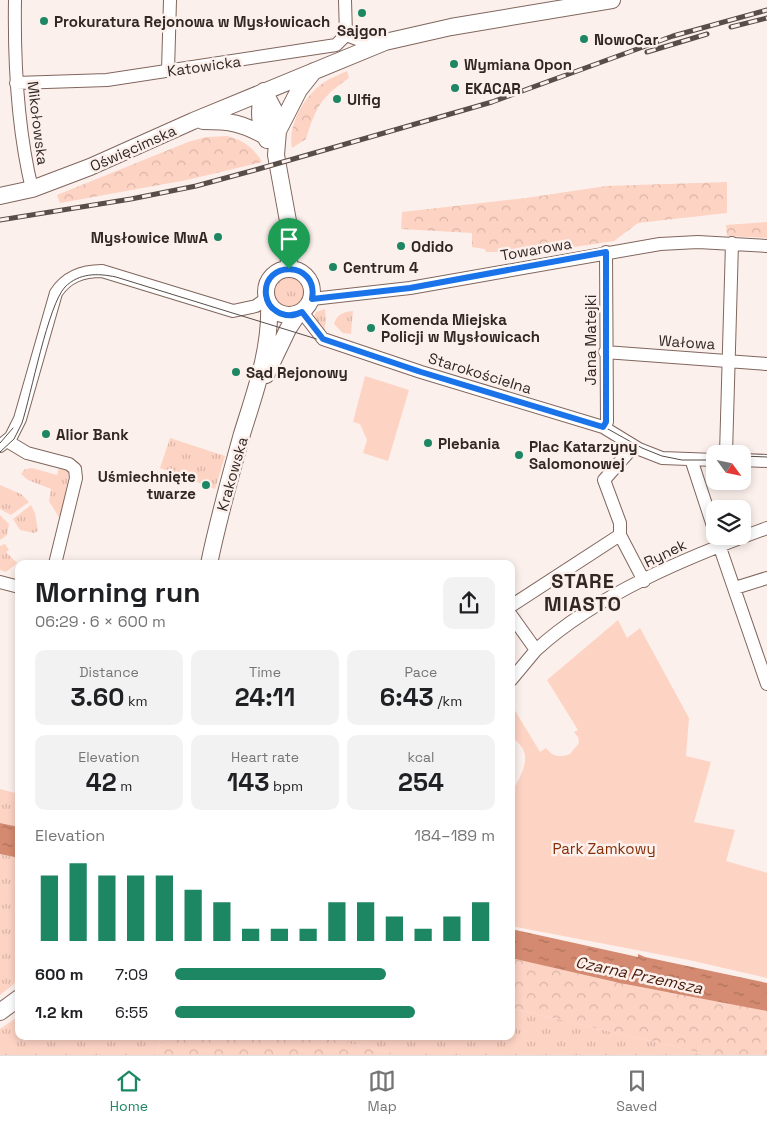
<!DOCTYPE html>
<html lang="en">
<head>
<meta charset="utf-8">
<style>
	:root { --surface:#fff; --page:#f2f2f2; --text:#202124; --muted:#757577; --line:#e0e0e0; --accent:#1d8663 }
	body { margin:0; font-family:"Space Grotesk",sans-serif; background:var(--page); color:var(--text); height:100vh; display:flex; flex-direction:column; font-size:19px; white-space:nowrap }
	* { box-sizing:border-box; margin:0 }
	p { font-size:16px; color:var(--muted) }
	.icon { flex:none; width:28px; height:28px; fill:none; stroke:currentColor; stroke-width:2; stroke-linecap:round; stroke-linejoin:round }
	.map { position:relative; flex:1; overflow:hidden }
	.panel { position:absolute; left:15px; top:560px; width:500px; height:480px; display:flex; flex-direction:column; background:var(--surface); border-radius:10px; box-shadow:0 2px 8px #0003 }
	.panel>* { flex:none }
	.needle { width:32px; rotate:123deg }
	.buttons { position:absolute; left:706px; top:445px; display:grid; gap:10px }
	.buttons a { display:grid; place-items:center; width:45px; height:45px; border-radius:10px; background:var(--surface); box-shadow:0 2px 8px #0003; font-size:25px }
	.pin { position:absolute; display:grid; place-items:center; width:42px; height:42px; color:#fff; margin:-51px -21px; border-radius:50% 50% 50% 0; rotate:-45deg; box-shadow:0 0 5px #0007 }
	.pin .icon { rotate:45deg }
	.round { display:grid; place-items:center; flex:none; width:52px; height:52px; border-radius:10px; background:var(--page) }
	.summary { display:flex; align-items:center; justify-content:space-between; height:85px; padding:0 20px }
	h1 { font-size:28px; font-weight:700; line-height:38px }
	.stats { display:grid; grid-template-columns:repeat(3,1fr); gap:8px; height:85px; padding:5px 20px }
	.stats div { display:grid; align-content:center; border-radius:10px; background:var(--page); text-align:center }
	.stats b { font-size:25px; font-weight:700 }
	.stats small { font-size:14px; font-weight:400 }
	.stats p { font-size:14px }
	.chart { height:140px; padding:10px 20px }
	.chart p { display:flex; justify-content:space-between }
	.chart svg { width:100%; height:90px; margin-top:5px; stroke:var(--accent); stroke-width:6 }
	ul { padding:0 20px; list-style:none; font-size:16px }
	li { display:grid; grid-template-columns:80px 60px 1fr; align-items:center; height:38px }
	li i { height:12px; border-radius:6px; background:var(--accent) }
	.tab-bar { display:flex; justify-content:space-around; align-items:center; height:70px; border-top:1px solid var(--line); background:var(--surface); font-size:14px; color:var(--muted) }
	.tab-bar a { display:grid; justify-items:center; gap:2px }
	.tab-bar .current { color:var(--accent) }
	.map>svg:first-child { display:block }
	.grass { fill:url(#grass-tufts) }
	.forest { fill:url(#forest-crowns) }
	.green { fill:#fdd3c4 }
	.water { fill:url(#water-ripples) }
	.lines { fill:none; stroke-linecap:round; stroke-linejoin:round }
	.minor-casing { stroke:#80665d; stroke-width:14 }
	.major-casing { stroke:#80665d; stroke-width:18 }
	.minor { stroke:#fff; stroke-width:12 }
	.major { stroke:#fff; stroke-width:16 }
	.tram { stroke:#584d49; stroke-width:1 }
	.rail-casing { stroke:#584d49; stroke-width:5 }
	.rail { stroke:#fcf0ec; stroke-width:3; stroke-dasharray:9; stroke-linecap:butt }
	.route-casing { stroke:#fff; stroke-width:10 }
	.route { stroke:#1a73e8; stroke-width:6 }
	.poi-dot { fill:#1d8663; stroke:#fcf0ec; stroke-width:2 }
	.labels { text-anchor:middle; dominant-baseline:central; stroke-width:5; stroke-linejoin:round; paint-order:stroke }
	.poi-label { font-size:15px; font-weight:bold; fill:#322723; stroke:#fcf0ec; text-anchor:start }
	.street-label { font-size:15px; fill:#322723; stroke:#fcf0ec }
	.park-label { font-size:15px; fill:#842d05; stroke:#fcf0ec }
	.water-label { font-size:16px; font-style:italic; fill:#4a1b09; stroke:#fcf0ec }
	.district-label { font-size:20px; font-weight:bold; letter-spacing:1px; fill:#322723; stroke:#fcf0ec }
</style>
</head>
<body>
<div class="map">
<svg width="767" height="1055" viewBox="0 0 767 1055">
	<defs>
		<pattern id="grass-tufts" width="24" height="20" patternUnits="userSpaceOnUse" patternTransform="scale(1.25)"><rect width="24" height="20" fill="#fdd3c4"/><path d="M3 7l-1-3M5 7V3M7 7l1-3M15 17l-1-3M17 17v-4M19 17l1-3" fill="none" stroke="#d9b5a8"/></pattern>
		<pattern id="forest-crowns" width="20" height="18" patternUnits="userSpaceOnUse" patternTransform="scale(1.25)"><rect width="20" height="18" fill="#fdd3c4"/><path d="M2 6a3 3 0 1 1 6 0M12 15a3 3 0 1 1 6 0" fill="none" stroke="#d9b5a8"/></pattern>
		<pattern id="water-ripples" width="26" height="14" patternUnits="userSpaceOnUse" patternTransform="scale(1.25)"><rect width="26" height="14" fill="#d48a70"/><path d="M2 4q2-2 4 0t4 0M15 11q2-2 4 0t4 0" fill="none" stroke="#ad715c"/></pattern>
	</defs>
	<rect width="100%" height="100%" fill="#fcf0ec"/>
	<path class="grass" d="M284 273C305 274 316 289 302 307L284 311 275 306 272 291 280 275Z
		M325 309 326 321 324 332 313 319 316 312Z
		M353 311 351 334 343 333 334 324C337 314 343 312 353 311Z
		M170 438 225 456 215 489 160 468Z
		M32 468 57 475 59 468H65L69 474 60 519 49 501 51 489 28 480 21 474 25 469Z
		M0 485 21 494 29 502 11 515 0 509Z
		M31 505 35 513 38 531 34 533 20 530 13 519Z
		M0 515 9 524 7 535 0 540Z
		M5 544 9 550 6 552 17 563 6 572 0 570V546Z
		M0 789 19 794V827L0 823Z
		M0 854 19 858V980L0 995Z
		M511 1008 710 1055H402L315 1036H511Z
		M19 1016V1036H162L156 1055H0V1029Z"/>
	<path class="forest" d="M347 71 349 78C321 97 316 107 306 139L292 148C287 126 305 95 323 83 330 78 339 75 347 71Z
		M227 136C243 140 253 147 262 162L187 180 60 203 57 195 188 142 206 137Z
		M727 182V213L638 223 614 241 508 257 507 252H486L485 249 472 247V233L401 229 402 212 526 198 606 186Z
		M767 222V238L727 236 726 225Z
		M511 958 767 1011V1055H710L511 1008Z
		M162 1036H315L402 1055H156Z"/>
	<path class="green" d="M365 376 409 390 388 461 363 453 367 440 360 424 353 422Z
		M618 620 627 638 640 628 689 718 686 756 711 762 694 822 735 830 726 861 767 873V978L689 960 511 926V793C517 784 529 763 524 752 523 746 515 740 511 736V704L540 752 546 748C553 757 560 758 570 754L579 743 578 737 574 732 578 730 547 680Z"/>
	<path class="water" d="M0 823 19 827V858L0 854Z
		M511 929 638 957V954L645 957 767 983V1011L620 983 511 958Z"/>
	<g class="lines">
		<defs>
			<path id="minor" d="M15 0C14 63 17 127 32 189
				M345 0 346 35
				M346 35 362 41 383 42
				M168 71 170 0
				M16 83 107 80 336 45 346 35
				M312 299 410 288 660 244 698 242 767 246
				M302 312 323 339 421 372 603 427 639 449 662 458 715 460
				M605 352 767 364
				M603 427 607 422 606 252
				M7 441 27 453 69 464 75 469 76 478 55 564
				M0 446 11 437 20 419 56 293C67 276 83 271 102 271L233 311 256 306 267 298
				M634 446 604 480 620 523V535L644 581
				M726 454 732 243
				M691 459 715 532
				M742 460 767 461
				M716 536 767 684
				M0 582 19 587
				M735 588 767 578
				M511 606 620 535
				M511 615 536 650C597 594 690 556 767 528
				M511 680 536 650"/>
			<path id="major" d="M264 91 275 112 278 131 276 155 288 221 289 269
				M264 91C258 108 258 123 267 140
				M203 121C230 121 242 123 265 136
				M278 131 299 90 314 71
				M0 196 32 189 90 167 193 121 385 42 451 27 612 0
				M266 292a23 23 0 1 1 46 0a23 23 0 1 1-46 0Z
				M266 375 288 329 298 314
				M209 564C218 520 230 477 242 434 255 392 271 349 269 304
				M0 1012 19 998"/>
		</defs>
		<use href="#minor" class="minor-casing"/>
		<use href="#major" class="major-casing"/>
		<use href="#minor" class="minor"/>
		<use href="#major" class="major"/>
		<path class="tram" d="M0 443 13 428
			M0 452 14 439 22 423C31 395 48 305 65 287 79 273 97 273 116 277L553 412 599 424 642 448 662 456 682 460H715
			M742 456 767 457"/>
		<defs>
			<path id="rail" d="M731 27 767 18
				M647 52 707 34
				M0 220 131 199 196 186 255 170 492 102 673 36 767 10"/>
		</defs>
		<use href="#rail" class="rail-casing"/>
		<use href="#rail" class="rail"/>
	</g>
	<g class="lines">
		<defs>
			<path id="route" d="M606 252V422L603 427 421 372 323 339 302 312C294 316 285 317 276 311 271 308 267 302 266 295 262 260 319 260 312 299L410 288Z"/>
		</defs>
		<use href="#route" class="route-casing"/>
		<use href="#route" class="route"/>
	</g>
	<g class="poi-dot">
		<circle cx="362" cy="13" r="5"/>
		<circle cx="44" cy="21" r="5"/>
		<circle cx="584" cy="39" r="5"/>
		<circle cx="454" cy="64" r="5"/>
		<circle cx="455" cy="88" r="5"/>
		<circle cx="337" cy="99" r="5"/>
		<circle cx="218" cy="237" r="5"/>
		<circle cx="401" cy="246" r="5"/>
		<circle cx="333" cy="267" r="5"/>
		<circle cx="371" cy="328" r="5"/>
		<circle cx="236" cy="372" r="5"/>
		<circle cx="46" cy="434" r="5"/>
		<circle cx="428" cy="443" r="5"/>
		<circle cx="519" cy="455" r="5"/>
		<circle cx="206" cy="485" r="5"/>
	</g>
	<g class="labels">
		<g class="poi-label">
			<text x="54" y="21">Prokuratura Rejonowa w Mysłowicach</text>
			<text x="362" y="30" text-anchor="middle">Sajgon</text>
			<text x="594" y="39">NowoCar</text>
			<text x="464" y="64">Wymiana Opon</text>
			<text x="465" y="88">EKACAR</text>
			<text x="347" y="99">Ulfig</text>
			<text x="208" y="237" text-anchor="end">Mysłowice MwA</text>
			<text x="411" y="246">Odido</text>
			<text x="343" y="267">Centrum 4</text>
			<text x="381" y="319">Komenda Miejska<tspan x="381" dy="17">Policji w Mysłowicach</tspan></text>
			<text x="246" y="372">Sąd Rejonowy</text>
			<text x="56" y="434">Alior Bank</text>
			<text x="438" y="443">Plebania</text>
			<text x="529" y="446">Plac Katarzyny<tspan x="529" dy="17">Salomonowej</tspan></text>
			<text x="196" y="476" text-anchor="end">Uśmiechnięte<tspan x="196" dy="17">twarze</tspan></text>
		</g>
		<g class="street-label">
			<text transform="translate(204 66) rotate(-8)">Katowicka</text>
			<text transform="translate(38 123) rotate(83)">Mikołowska</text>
			<text transform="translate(133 148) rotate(-24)">Oświęcimska</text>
			<text transform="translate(536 249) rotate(-10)">Towarowa</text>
			<text transform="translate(590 340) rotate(-90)">Jana Matejki</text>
			<text transform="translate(687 342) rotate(4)">Wałowa</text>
			<text transform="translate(480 373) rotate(17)">Starokościelna</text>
			<text transform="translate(232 474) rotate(-74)">Krakowska</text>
			<text transform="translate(665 553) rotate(-26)">Rynek</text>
		</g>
		<g class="park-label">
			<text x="604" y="848">Park Zamkowy</text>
		</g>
		<g class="water-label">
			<text transform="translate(639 975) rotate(12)">Czarna Przemsza</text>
		</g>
		<g class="district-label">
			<text x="583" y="581">STARE<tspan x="583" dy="23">MIASTO</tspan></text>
		</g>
	</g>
</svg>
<div class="buttons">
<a><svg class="needle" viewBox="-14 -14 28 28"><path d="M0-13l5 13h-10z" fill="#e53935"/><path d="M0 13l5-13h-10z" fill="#757577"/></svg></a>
<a><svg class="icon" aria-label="layers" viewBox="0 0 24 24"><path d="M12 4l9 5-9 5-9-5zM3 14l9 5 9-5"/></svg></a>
</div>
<div class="pin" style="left:289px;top:269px;background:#1e9e55"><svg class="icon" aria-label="arrive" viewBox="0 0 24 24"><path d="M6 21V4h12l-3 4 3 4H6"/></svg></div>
<section class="panel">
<div class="summary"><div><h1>Morning run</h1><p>06:29 · 6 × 600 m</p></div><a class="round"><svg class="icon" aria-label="share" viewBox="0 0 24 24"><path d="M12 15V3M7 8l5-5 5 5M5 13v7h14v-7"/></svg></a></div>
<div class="stats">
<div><p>Distance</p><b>3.60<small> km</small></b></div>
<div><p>Time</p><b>24:11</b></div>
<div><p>Pace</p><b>6:43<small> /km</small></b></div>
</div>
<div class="stats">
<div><p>Elevation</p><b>42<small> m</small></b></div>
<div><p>Heart rate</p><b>143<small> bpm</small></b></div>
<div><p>kcal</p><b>254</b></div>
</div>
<div class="chart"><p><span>Elevation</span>184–189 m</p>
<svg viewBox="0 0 160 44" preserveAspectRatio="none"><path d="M5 44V12M15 44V6M25 44V12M35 44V12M45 44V12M55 44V19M65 44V25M75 44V38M85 44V38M95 44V38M105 44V25M115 44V25M125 44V32M135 44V38M145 44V32M155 44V25"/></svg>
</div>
<ul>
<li><b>600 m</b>7:09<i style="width:66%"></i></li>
<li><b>1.2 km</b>6:55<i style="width:75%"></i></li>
</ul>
</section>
</div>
<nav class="tab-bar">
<a class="current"><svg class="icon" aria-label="home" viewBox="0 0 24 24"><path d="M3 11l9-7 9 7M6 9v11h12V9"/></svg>Home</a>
<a><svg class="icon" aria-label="map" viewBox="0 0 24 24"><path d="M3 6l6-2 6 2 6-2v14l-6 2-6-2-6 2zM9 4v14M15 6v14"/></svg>Map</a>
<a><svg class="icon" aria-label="saved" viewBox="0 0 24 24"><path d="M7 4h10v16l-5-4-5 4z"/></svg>Saved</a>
</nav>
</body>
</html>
